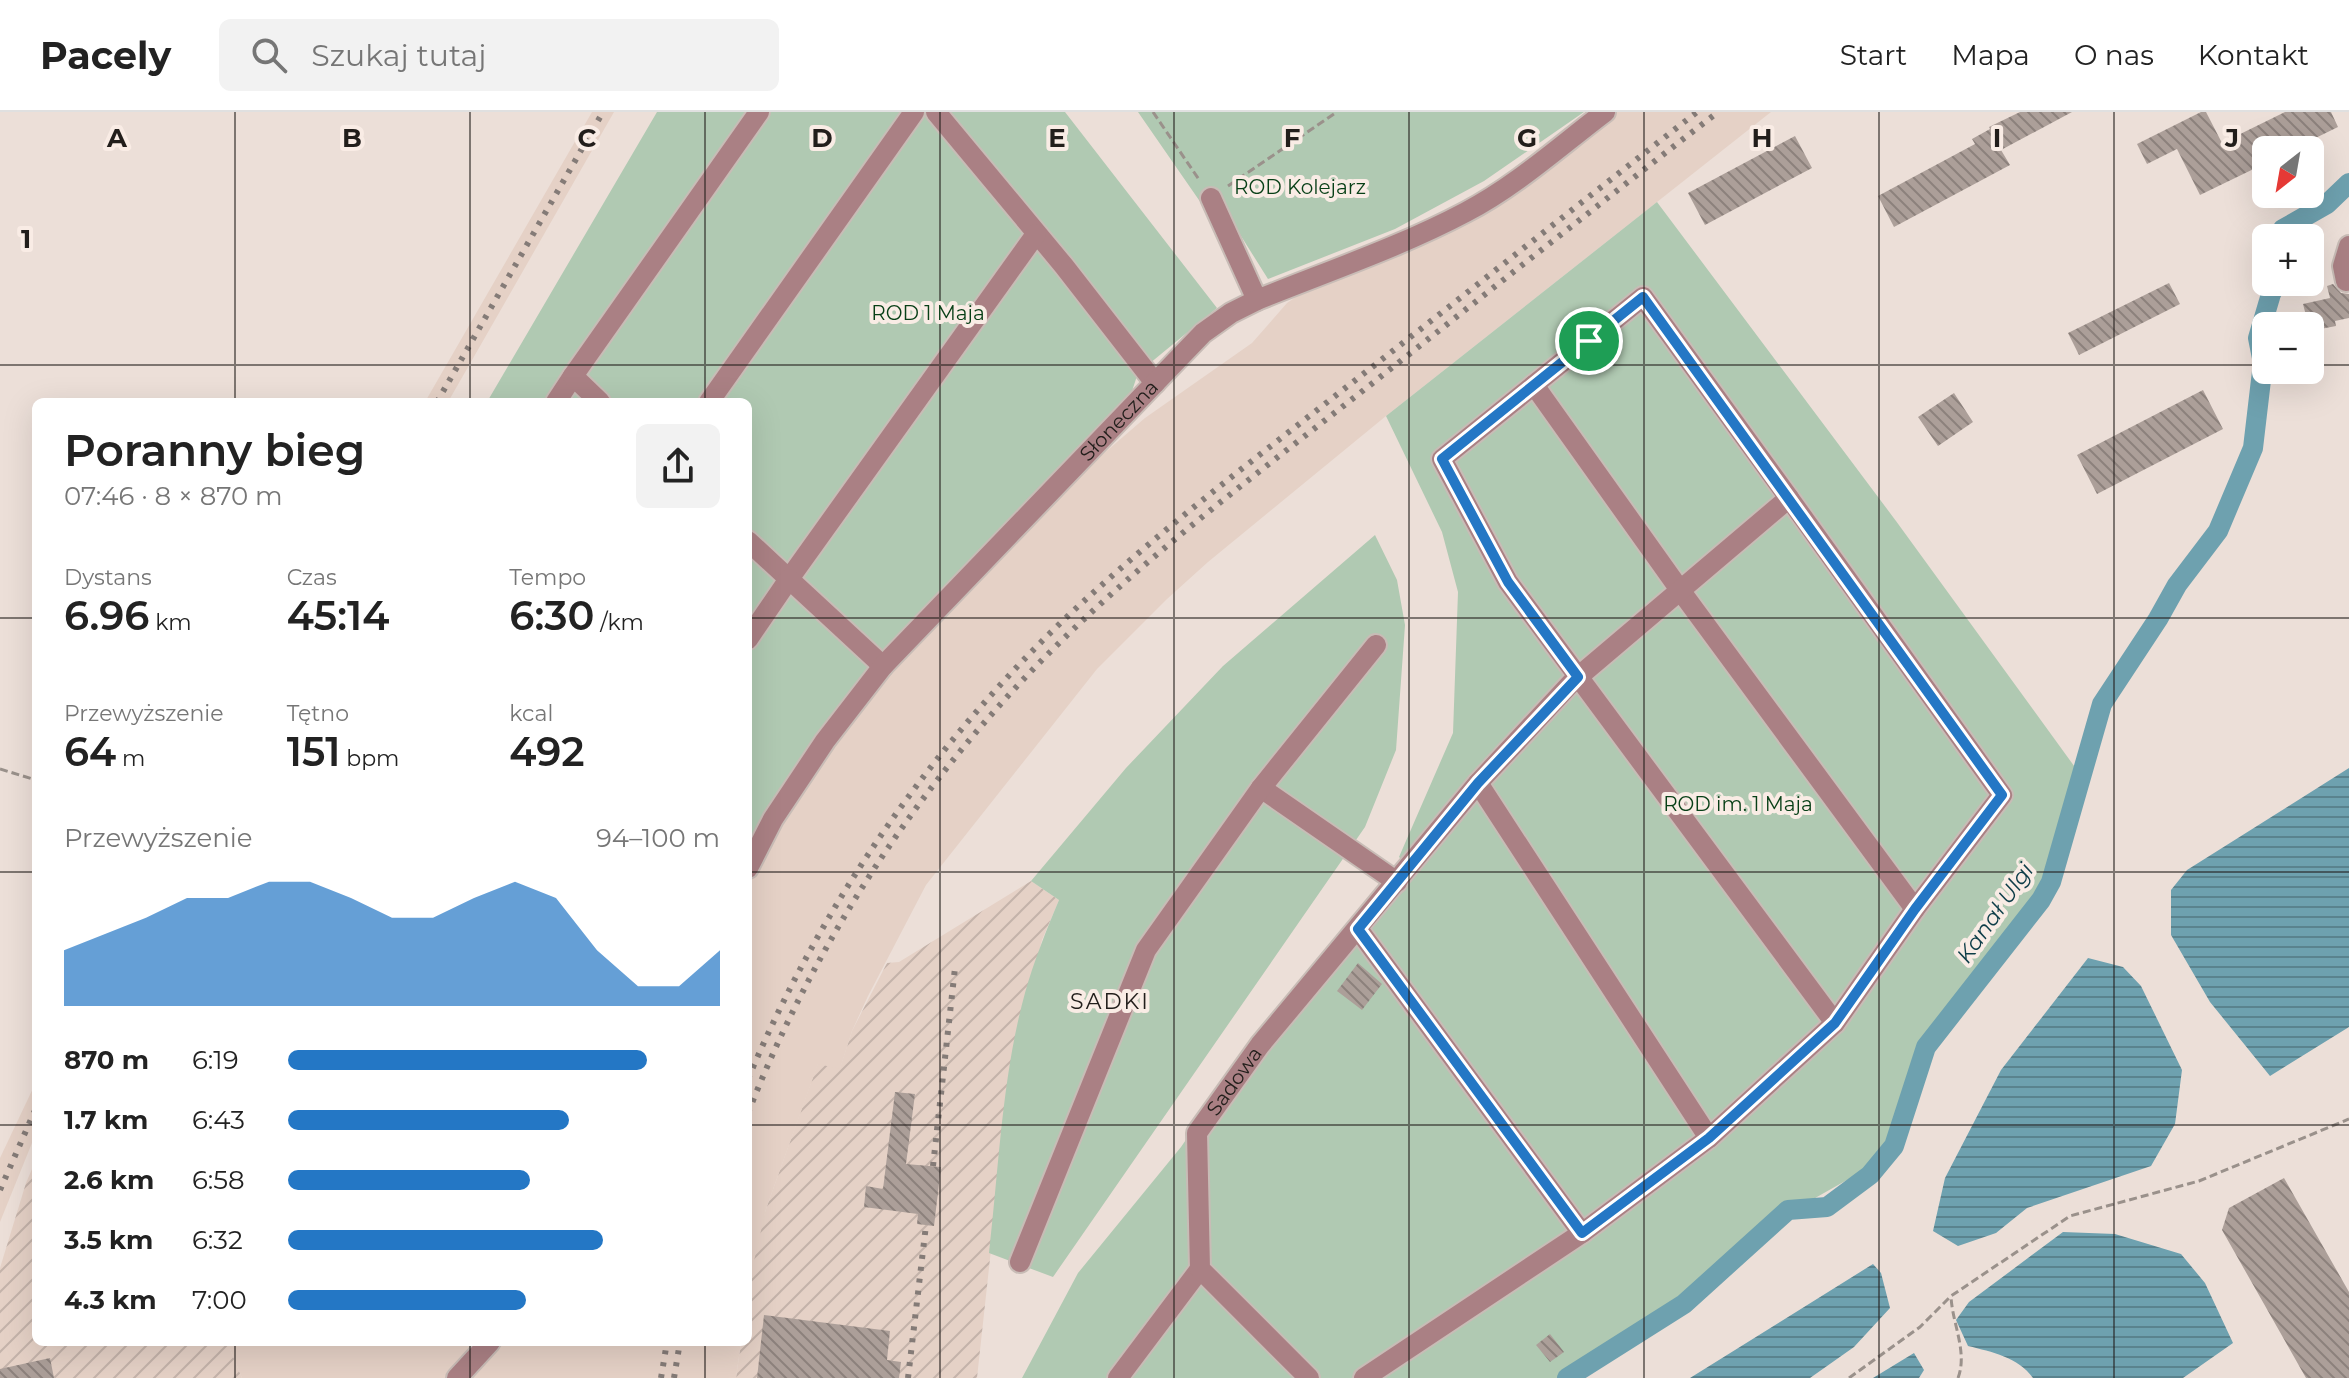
<!DOCTYPE html>
<html lang="pl">
<head>
<meta charset="utf-8">
<style>
	:root { --surface:#fff; --page:#f2f2f2; --text:#222; --muted:#767676; --line:#e0e0e0; --accent:#2477c5 }
	body { margin:0; font-family:Montserrat,sans-serif; background:var(--page); color:var(--text); height:100vh; display:flex; flex-direction:column; font-size:30px; white-space:nowrap }
	* { box-sizing:border-box; margin:0 }
	p { font-size:26px; color:var(--muted) }
	.icon { flex:none; width:44px; height:44px; fill:none; stroke:currentColor; stroke-width:2; stroke-linecap:round; stroke-linejoin:round }
	.map { position:relative; flex:1; overflow:hidden }
	.sheet { position:absolute; left:32px; top:286px; width:720px; height:948px; display:flex; flex-direction:column; background:var(--surface); border-radius:12px; box-shadow:0 8px 32px #0002 }
	.sheet>* { flex:none }
	.needle { width:52px; rotate:211deg }
	.buttons { position:absolute; left:2252px; top:24px; display:grid; gap:16px }
	.buttons a { display:grid; place-items:center; width:72px; height:72px; border-radius:12px; background:var(--surface); box-shadow:0 8px 32px #0002; font-size:40px }
	.pin { position:absolute; display:grid; place-items:center; width:68px; height:68px; color:#fff; margin:-34px; border:4px solid #fff; border-radius:50%; box-shadow:0 2px 8px #0007 }
	.round { display:grid; place-items:center; flex:none; width:84px; height:84px; border-radius:12px; background:var(--page) }
	.headline { display:flex; align-items:center; justify-content:space-between; height:136px; padding:0 32px }
	h1 { font-size:44px; font-weight:600; line-height:60px }
	.stats { display:grid; grid-template-columns:repeat(3,1fr); gap:12px; height:136px; padding:8px 32px }
	.stats div { display:grid; align-content:center }
	.stats b { font-size:40px; font-weight:600 }
	.stats small { font-size:22px; font-weight:400 }
	.stats p { font-size:22px }
	.chart { height:224px; padding:16px 32px }
	.chart p { display:flex; justify-content:space-between }
	.chart svg { width:100%; height:144px; margin-top:8px; fill:var(--accent); opacity:.7 }
	ul { padding:0 32px; list-style:none; font-size:26px }
	li { display:grid; grid-template-columns:128px 96px 1fr; align-items:center; height:60px }
	li i { height:20px; border-radius:10px; background:var(--accent) }
	header { display:flex; align-items:center; gap:48px; box-sizing:border-box; height:112px; padding:0 40px; background:var(--surface); border-bottom:2px solid var(--line) }
	header strong { font-size:38px }
	nav { display:flex; gap:44px; margin-inline-start:auto; font-size:28px }
	.search { width:560px; height:72px; background:var(--page); display:flex; align-items:center; gap:20px; box-sizing:border-box; padding:0 28px; border-radius:12px; color:var(--muted); font-size:30px }
	.map>svg:first-child { display:block }
	.industrial { fill:url(#industrial-furrows) }
	.built { fill:#e5d1c6 }
	.garden { fill:#b0c9b2 }
	.water { fill:url(#water-rules) }
	.lines { fill:none; stroke-linecap:round; stroke-linejoin:round }
	.canal { stroke:#6ea1af; stroke-width:20 }
	.building { fill:url(#building-back-hatch) }
	.minor-casing { stroke:#c8bcb6; stroke-width:24 }
	.path { stroke:#9a918b; stroke-width:3; stroke-dasharray:8 4; stroke-linecap:butt }
	.minor { stroke:#aa8084; stroke-width:20 }
	.rail { stroke:#847b77; stroke-width:6; stroke-dasharray:4 8; stroke-linecap:butt }
	.route-casing { stroke:#fff; stroke-width:16 }
	.route { stroke:#2477c5; stroke-width:10 }
	.grid { fill:none; stroke:#221e1b; stroke-width:2; stroke-opacity:0.55 }
	.labels { text-anchor:middle; dominant-baseline:central; stroke-width:8; stroke-linejoin:round; paint-order:stroke }
	.park-label { font-size:20px; fill:#073f16; stroke:#f9ece5 }
	.street-label { font-size:20px; fill:#221e1b; stroke:#f9ece5 }
	.water-label { font-size:22px; font-style:italic; fill:#0d3d48; stroke:#f9ece5 }
	.neighbourhood-label { font-size:22px; letter-spacing:2px; fill:#221e1b; stroke:#f9ece5 }
	.grid-label { font-size:26px; text-anchor:middle; font-weight:bold; fill:#221e1b; stroke:#f9ece5; stroke-width:8; stroke-linejoin:round; paint-order:stroke }
</style>
</head>
<body>
<header>
<strong>Pacely</strong>
<div class="search"><svg class="icon" aria-label="search" viewBox="0 0 24 24"><circle cx="10" cy="10" r="6"/><path d="M15 15l6 6"/></svg>Szukaj tutaj</div>
<nav><a>Start</a><a>Mapa</a><a>O nas</a><a>Kontakt</a></nav>
</header>
<div class="map">
<svg width="2349" height="1266" viewBox="0 0 2349 1266">
	<defs>
		<pattern id="industrial-furrows" width="10" height="10" patternUnits="userSpaceOnUse" patternTransform="scale(2)"><rect width="10" height="10" fill="#e5d1c6"/><path d="M-1 1l2-2M0 10L10 0M9 11l2-2" fill="none" stroke="#c4b3aa"/></pattern>
		<pattern id="water-rules" width="6" height="5" patternUnits="userSpaceOnUse" patternTransform="scale(2)"><rect width="6" height="5" fill="#6ea1af"/><path d="M0 2.5h6" fill="none" stroke="#5a838e"/></pattern>
		<pattern id="building-back-hatch" width="6" height="6" patternUnits="userSpaceOnUse" patternTransform="scale(2)"><rect width="6" height="6" fill="#ac9f99"/><path d="M-1 5l2 2M0 0l6 6M5-1l2 2" fill="none" stroke="#8c817c"/></pattern>
	</defs>
	<rect width="100%" height="100%" fill="#ecdfd8"/>
	<path class="industrial" d="M1031 769 1059 788 1042 828 1012 945 977 1266H736L741 1230H748V1175L755 1135 766 1097 818 951 840 956 852 919 887 851 899 850Z
		M35 1050 36 1230H230V1237L242 1266H0V1156L26 1071Z"/>
	<path class="built" d="M592 0H614L448 290H425Z
		M1616 0H1771L1386 304 1208 450 1167 487 1097 557 926 773 868 884 852 919 840 957 818 952 766 1097 748 1175V770L788 701 849 614 933 512 1067 373 1145 306 1252 231 1287 191 1303 180 1557 47Z
		M36 970V1021L0 1110V1046Z
		M230 1230H741L736 1266H242L230 1237Z"/>
	<path class="garden" d="M657 0H1065L1217 196 1138 261 1131 282 876 548 748 742V290H487Z
		M1138 0H1584L1484 69 1395 117 1268 167 1224 97 1210 104Z
		M1657 90 1896 409 2077 658 2045 774 1920 935 1896 1025 1877 1051 1771 1111 1681 1190 1561 1266H1022L1078 1161 1181 1035 1247 939 1415 760 1399 745 1453 621 1458 480 1442 420 1386 304Z
		M1375 423 1397 468 1405 513 1396 638 1365 715 1053 1165 989 1141C999 1055 1002 964 1025 881 1034 849 1046 819 1059 788L1031 769 1126 656 1223 554Z"/>
	<path class="water" d="M2349 656V915L2270 964 2210 890 2171 823V778L2187 758Z
		M2088 846 2123 855 2141 874 2182 958 2175 1012 2151 1054 2027 1096 1996 1121 1958 1134 1933 1119 1945 1066 2001 958Z
		M2063 1120 2115 1122 2181 1142 2205 1171 2233 1231 2183 1266H2033C2018 1245 1992 1240 1968 1234L1956 1208 1969 1190Z
		M1873 1152 1881 1161 1890 1196 1854 1235 1810 1266H1690Z
		M1914 1241 1924 1258 1919 1266H1873Z"/>
	<g class="lines">
		<path class="canal" d="M2283 126V117L2327 92 2349 71
			M1567 1266 1684 1192 1788 1098 1827 1095 1870 1063 1894 1034 1926 935 2041 788 2051 770 2102 592 2158 507 2177 473 2218 419 2253 336 2263 251 2258 226 2271 182 2277 170"/>
	</g>
	<path class="building" d="M2020 0H2072L2001 38 2010 53 1894 115 1878 84 1975 32 1972 27 1990 17 1989 15Z
		M2201 0H2206L2222 31 2285 0H2331L2338 15 2291 38H2266V51L2200 83 2177 37 2147 52 2137 32Z
		M1795 24 1812 56 1705 113 1688 81Z
		M2169 171 2180 192 2079 243 2068 221Z
		M2333 172 2341 181 2349 182V206L2335 209 2336 214 2310 219 2303 192 2330 186 2327 174Z
		M2203 278 2223 317 2097 382 2077 343Z
		M1954 281 1973 310 1938 334 1918 305Z
		M1358 851 1382 872 1362 898 1337 879Z
		M895 980 915 982 906 1052 941 1055 934 1114 917 1112 918 1102 864 1095 866 1074 883 1077Z
		M2284 1066 2349 1180V1266H2306L2222 1118 2229 1096Z
		M764 1203 890 1219 887 1248 901 1250 899 1266H757Z
		M1550 1222 1564 1240 1550 1250 1536 1233Z
		M50 1246 54 1266H0V1257Z"/>
	<g class="lines">
		<defs>
			<g id="minor">
				<path d="M936 0 1064 154 1155 271"/>
				<path d="M1211 86 1257 188"/>
				<path d="M2346 169 2343 154 2349 134"/>
				<path d="M1534 273 1680 478 1915 797 2002 683 1789 386"/>
				<path d="M556 290 573 264"/>
				<path d="M600 290 573 264 759 0"/>
				<path d="M709 290 914 0"/>
				<path d="M748 429 789 467 1036 122"/>
				<path d="M748 527 789 467 883 554"/>
				<path d="M1478 671 1709 1026 1835 911"/>
				<path d="M1261 676 1397 770"/>
				<path id="s1" d="M748 756 773 707 825 629 883 554 1203 221 1231 201 1257 188C1326 160 1400 135 1466 100 1516 74 1560 34 1605 0"/>
				<path d="M1358 817 1582 1121 1709 1026"/>
				<path d="M1020 1150 1146 838 1261 676 1376 533"/>
				<path d="M457 1266 490 1230"/>
				<path d="M1118 1266 1200 1157"/>
				<path id="s2" d="M1309 1266 1200 1157 1197 1021 1260 933 1478 671 1573 569 1578 565 1789 386 1643 185 1442 347 1508 470 1835 911 1915 797"/>
				<path d="M1364 1266 1582 1121"/>
			</g>
		</defs>
		<use href="#minor" class="minor-casing"/>
		<path class="path" d="M1153 0 1200 69
			M1228 74 1337 0
			M0 657 36 668
			M1849 1266 1920 1215 1951 1184
			M1958 1266C1968 1240 1952 1211 1951 1184L2070 1104 2199 1069 2349 1007"/>
		<use href="#minor" class="minor"/>
		<path class="rail" d="M437 290 603 0
			M748 967C822 791 933 631 1072 500 1158 420 1252 349 1344 277 1462 185 1579 92 1697 0
			M748 1001C815 830 919 671 1049 541 1145 445 1254 364 1360 281 1479 187 1598 93 1718 0
			M933 1054 955 856
			M0 1078 36 996
			M661 1266 667 1230
			M674 1266 680 1230
			M908 1266 926 1113"/>
	</g>
	<g class="lines">
		<defs>
			<path id="route" d="M1643 185 2002 683 1915 797 1835 911 1709 1026 1582 1121 1358 817 1478 671 1578 565 1508 470 1442 347Z"/>
		</defs>
		<use href="#route" class="route-casing"/>
		<use href="#route" class="route"/>
	</g>
	<path class="grid" d="M235 0V290M470 0V290M705 0V290M940 0V1266M1174 0V1266M1409 0V1266M1644 0V1266M1879 0V1266M2114 0V1266M0 253H2266M2310 253H2349M0 506H36M748 506H2349M0 760H36M748 760H2349M0 1013H36M748 1013H2349M235 1230V1266M470 1230V1266M705 1230V1266"/>
	<g class="labels">
		<g class="park-label">
			<text x="1300" y="75">ROD Kolejarz</text>
			<text x="928" y="201">ROD 1 Maja</text>
			<text x="1738" y="692">ROD im. 1 Maja</text>
		</g>
		<g class="street-label">
			<text stroke="none"><textPath href="#s1" startOffset="584">Słoneczna</textPath></text>
			<text stroke="none"><textPath href="#s2" startOffset="354">Sadowa</textPath></text>
		</g>
		<g class="water-label">
			<text transform="translate(1995 801) rotate(-55)">Kanał Ulgi</text>
		</g>
		<g class="neighbourhood-label">
			<text x="1110" y="889">SADKI</text>
		</g>
	</g>
	<g class="grid-label">
		<text x="117" y="35">A</text>
		<text x="352" y="35">B</text>
		<text x="587" y="35">C</text>
		<text x="822" y="35">D</text>
		<text x="1057" y="35">E</text>
		<text x="1292" y="35">F</text>
		<text x="1527" y="35">G</text>
		<text x="1762" y="35">H</text>
		<text x="1997" y="35">I</text>
		<text x="2232" y="35">J</text>
		<text x="26" y="136">1</text>
	</g>
</svg>
<div class="buttons">
<a><svg class="needle" viewBox="-14 -14 28 28"><path d="M0-13l5 13h-10z" fill="#e53935"/><path d="M0 13l5-13h-10z" fill="#767676"/></svg></a>
<a>+</a>
<a>−</a>
</div>
<div class="pin" style="left:1589px;top:229px;background:#1e9e55"><svg class="icon" aria-label="arrive" viewBox="0 0 24 24"><path d="M6 21V4h12l-3 4 3 4H6"/></svg></div>
<section class="sheet">
<div class="headline"><div><h1>Poranny bieg</h1><p>07:46 · 8 × 870 m</p></div><a class="round"><svg class="icon" aria-label="share" viewBox="0 0 24 24"><path d="M12 15V3M7 8l5-5 5 5M5 13v7h14v-7"/></svg></a></div>
<div class="stats">
<div><p>Dystans</p><b>6.96<small> km</small></b></div>
<div><p>Czas</p><b>45:14</b></div>
<div><p>Tempo</p><b>6:30<small> /km</small></b></div>
</div>
<div class="stats">
<div><p>Przewyższenie</p><b>64<small> m</small></b></div>
<div><p>Tętno</p><b>151<small> bpm</small></b></div>
<div><p>kcal</p><b>492</b></div>
</div>
<div class="chart"><p><span>Przewyższenie</span>94–100 m</p>
<svg viewBox="0 0 160 44" preserveAspectRatio="none"><path d="M0 44V27L10 22L20 17L30 11L40 11L50 6L60 6L70 11L80 17L90 17L100 11L110 6L120 11L130 27L140 38L150 38L160 27V44z"/></svg>
</div>
<ul>
<li><b>870 m</b>6:19<i style="width:83%"></i></li>
<li><b>1.7 km</b>6:43<i style="width:65%"></i></li>
<li><b>2.6 km</b>6:58<i style="width:56%"></i></li>
<li><b>3.5 km</b>6:32<i style="width:73%"></i></li>
<li><b>4.3 km</b>7:00<i style="width:55%"></i></li>
</ul>
</section>
</div>
</body>
</html>
